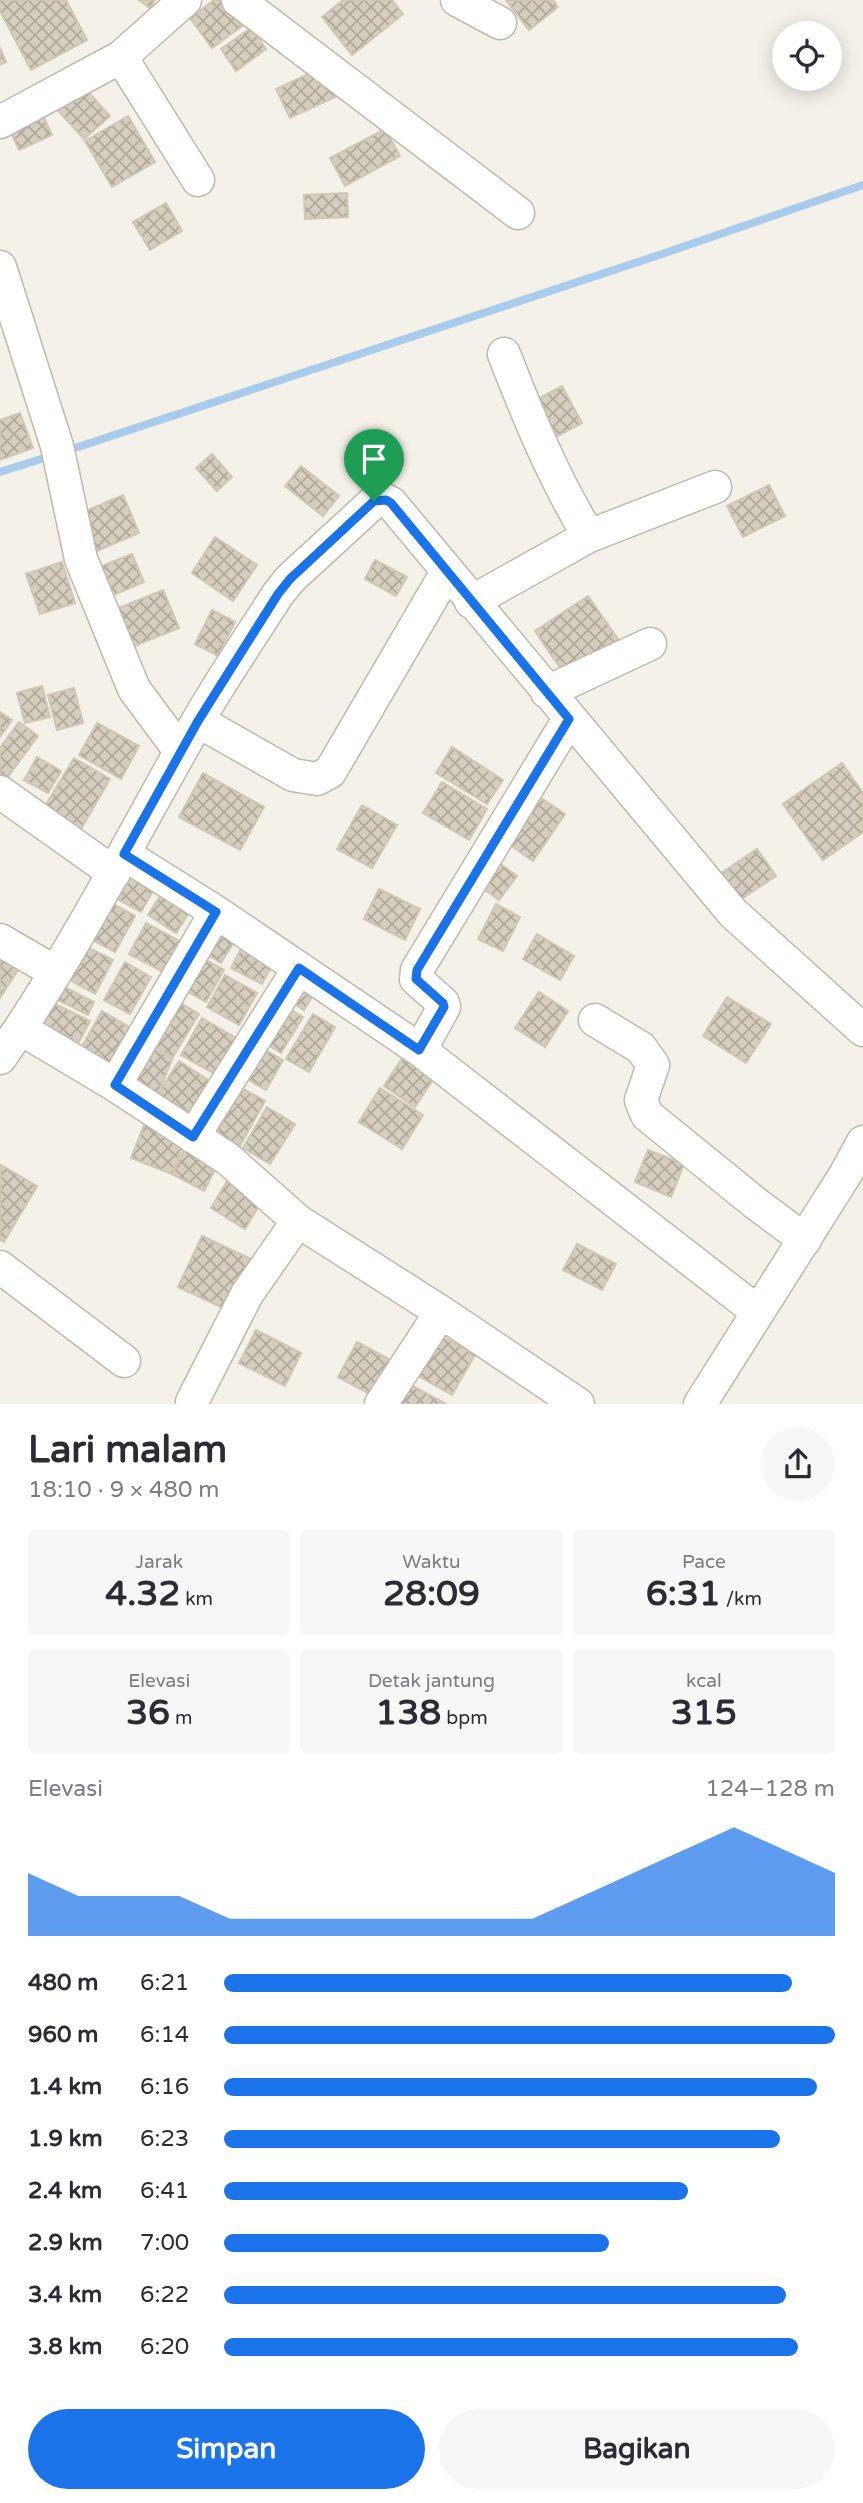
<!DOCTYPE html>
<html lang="id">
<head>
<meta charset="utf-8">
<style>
	:root { --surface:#fff; --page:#f7f7f7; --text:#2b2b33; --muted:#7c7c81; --accent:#1a73e8 }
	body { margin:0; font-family:"Varela Round",sans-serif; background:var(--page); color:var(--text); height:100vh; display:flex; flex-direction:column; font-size:26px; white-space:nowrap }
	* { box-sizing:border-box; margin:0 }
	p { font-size:23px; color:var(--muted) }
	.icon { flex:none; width:38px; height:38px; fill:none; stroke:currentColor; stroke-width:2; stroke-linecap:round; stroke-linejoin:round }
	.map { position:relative; height:1404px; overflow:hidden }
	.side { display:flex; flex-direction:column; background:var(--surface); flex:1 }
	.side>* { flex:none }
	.tools { position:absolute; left:772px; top:21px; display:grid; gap:14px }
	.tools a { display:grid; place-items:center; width:70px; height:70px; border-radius:50%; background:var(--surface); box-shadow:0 4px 18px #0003; font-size:35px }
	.pin { position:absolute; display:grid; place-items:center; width:60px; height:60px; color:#fff; margin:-72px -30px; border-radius:50% 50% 50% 0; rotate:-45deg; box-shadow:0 0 7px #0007 }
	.pin .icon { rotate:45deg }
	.round { display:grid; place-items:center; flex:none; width:74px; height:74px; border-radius:37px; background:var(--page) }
	.head { display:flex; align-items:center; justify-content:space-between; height:119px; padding:0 28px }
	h1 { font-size:38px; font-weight:800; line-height:52px }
	.metrics { display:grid; grid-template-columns:repeat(3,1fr); gap:10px; height:119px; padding:7px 28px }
	.metrics div { display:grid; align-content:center; border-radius:7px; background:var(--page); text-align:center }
	.metrics b { font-size:35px; font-weight:800 }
	.metrics small { font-size:19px; font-weight:400 }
	.metrics p { font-size:19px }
	.chart { height:196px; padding:14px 28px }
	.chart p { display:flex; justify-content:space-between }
	.chart svg { width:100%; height:126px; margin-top:7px; fill:var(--accent); opacity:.7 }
	.button { display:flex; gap:14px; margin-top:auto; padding:14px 28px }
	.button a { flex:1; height:80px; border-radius:42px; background:var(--accent); color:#fff; font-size:28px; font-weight:800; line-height:80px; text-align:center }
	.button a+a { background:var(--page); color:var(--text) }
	ul { padding:0 28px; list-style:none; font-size:23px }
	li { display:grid; grid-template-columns:112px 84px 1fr; align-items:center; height:52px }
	li i { height:18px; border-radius:9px; background:var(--accent) }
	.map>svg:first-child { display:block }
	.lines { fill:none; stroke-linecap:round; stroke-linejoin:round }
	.stream { stroke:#a9cced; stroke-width:8 }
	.building { fill:url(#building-cross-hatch); stroke:#cfc6b3; stroke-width:2 }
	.minor-casing { stroke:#bfbaac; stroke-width:35 }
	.minor { stroke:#fff; stroke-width:32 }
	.route-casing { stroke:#fff; stroke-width:14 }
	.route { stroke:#1a73e8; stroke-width:9 }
</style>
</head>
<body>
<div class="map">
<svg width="863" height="1404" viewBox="0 0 863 1404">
	<defs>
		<pattern id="building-cross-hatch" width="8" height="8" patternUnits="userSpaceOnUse" patternTransform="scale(1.75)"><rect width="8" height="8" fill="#d5cebf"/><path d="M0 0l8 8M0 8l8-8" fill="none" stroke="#afa99c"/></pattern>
	</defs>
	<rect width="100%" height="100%" fill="#f4f1e9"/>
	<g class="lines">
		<path class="stream" d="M66 451 656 256 863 185
			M0 472 54 455"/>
	</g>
	<path class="building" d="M0 0H66L87 40 31 70 0 11Z
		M139 0H155L150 8Z
		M214 0H222L242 26 212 48 190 18Z
		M343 0H392L403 14 352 55 322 17Z
		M506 0H553L558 7 529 30Z
		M251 28 266 49 236 71 221 49Z
		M0 48 6 62 0 65Z
		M321 68 335 97 290 118 276 89Z
		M79 82 110 116 84 139 53 105Z
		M39 107 52 135 19 150 6 122Z
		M128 116 155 162 112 187 85 141Z
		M385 129 400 156 345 186 330 158Z
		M347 193 348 217 305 219 304 195Z
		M166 203 182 231 150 250 133 222Z
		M562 386 582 423 552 439 532 402Z
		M20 413 33 448 0 460V420Z
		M212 454 232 477 217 491 196 468Z
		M301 466 339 496 323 516 285 486Z
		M769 485 785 516 743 537 727 506Z
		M123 495 139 533 97 551 81 513Z
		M215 537 257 565 233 601 192 573Z
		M132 554 144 582 104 599 92 570Z
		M375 560 407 577 396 596 365 579Z
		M62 562 75 603 40 614 26 574Z
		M163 590 179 628 132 647 116 609Z
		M588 596 618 639 565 675 535 631Z
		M212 610 235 622 218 656 195 644Z
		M42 686 50 717 25 723 17 693Z
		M74 688 83 723 57 730 48 695Z
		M0 712 12 720 0 737Z
		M19 722 38 736 7 778 0 773V748Z
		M97 723 139 746 121 779 79 755Z
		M452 747 503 780 487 804 436 773Z
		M37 757 61 771 48 793 24 780Z
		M74 758 110 779 81 829 44 808Z
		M842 763 863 793V832L823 860 783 804Z
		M203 773 264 807 240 850 179 817Z
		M442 782 487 809 469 840 423 813Z
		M532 792 565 814 533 861 500 838Z
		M362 805 397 825 372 868 337 849Z
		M757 849 776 876 738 901 720 874Z
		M491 857 517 876 499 900 473 881Z
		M124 863 158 882 141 912 108 894Z
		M379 889 420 909 405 940 364 919Z
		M164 890 192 908 176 933 148 915Z
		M104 899 135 916 115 952 83 935Z
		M496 904 520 917 503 951 478 939Z
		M146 923 179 941 163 972 129 954Z
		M215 923 237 937 221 963 198 949Z
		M537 934 574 956 560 980 523 959Z
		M245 941 276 957 262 984 231 968Z
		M81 944 113 960 95 994 64 977Z
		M0 954 20 967 0 998Z
		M199 956 224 970 206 1002 181 988Z
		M125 962 151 977 130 1014 104 1000Z
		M225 975 257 993 239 1025 207 1007Z
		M301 976 318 987 304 1010 287 999Z
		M58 984 94 1002 88 1015 52 997Z
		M539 992 568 1011 545 1047 515 1028Z
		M727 997 771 1024 746 1063 703 1036Z
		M176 1000 199 1014 173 1057 151 1044Z
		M51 1002 90 1021 79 1042 41 1023Z
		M280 1003 303 1017 281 1053 258 1039Z
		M102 1011 136 1031 115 1067 81 1048Z
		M313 1014 335 1027 309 1072 286 1059Z
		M202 1018 236 1038 215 1074 181 1055Z
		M144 1045 173 1057 158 1094 128 1082Z
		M257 1045 283 1060 266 1090 240 1075Z
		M403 1057 434 1078 415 1107 384 1086Z
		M179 1061 213 1083 193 1115 158 1094Z
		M236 1085 265 1101 240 1146 211 1130Z
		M380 1088 423 1115 402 1149 359 1122Z
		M267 1107 295 1124 270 1164 243 1148Z
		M145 1123 185 1138 172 1174 131 1158Z
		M188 1142 220 1160 204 1191 172 1174Z
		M648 1150 684 1164 671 1197 635 1182Z
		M1 1165 37 1186 4 1242 0 1240Z
		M231 1175 265 1196 245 1229 211 1208Z
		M202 1236 251 1259 227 1310 178 1287Z
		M577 1244 616 1264 602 1290 563 1270Z
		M256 1330 301 1353 285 1386 239 1363Z
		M436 1333 475 1355 452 1395 413 1373Z
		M357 1342 394 1362 375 1397 338 1377Z
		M403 1381 446 1404H392Z"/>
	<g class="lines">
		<defs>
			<path id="minor" d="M238 0 518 213
				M457 0 500 23
				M121 57 198 180
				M0 122 121 57 185 0
				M0 267 57 446 81 559 134 689 180 751
				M504 354C528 416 554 479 589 536
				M471 602 589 536 715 487
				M547 692 650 644
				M198 721 293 775 317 779 330 772 447 572
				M0 792 114 873
				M124 854 216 912 420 1050 758 1312
				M0 940 55 972
				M595 1020 641 1048 653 1065 641 1100 647 1115 754 1202 805 1240
				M21 1029 115 1085 228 1159 298 1221 441 1312 578 1404
				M420 1050 444 1007 443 1003 416 979 417 970 569 719
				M0 1058C74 952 132 836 196 724 221 680 250 638 278 594L290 579 375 501 385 500 391 503 733 913 863 1030
				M115 1085 216 912
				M193 1137 299 968
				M0 1267 124 1361
				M192 1402 247 1294 298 1221
				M381 1404 441 1312
				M700 1404 845 1175 863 1142"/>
		</defs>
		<use href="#minor" class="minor-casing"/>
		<use href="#minor" class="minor"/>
	</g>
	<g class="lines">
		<defs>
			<path id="route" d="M386 500 391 503 569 719 417 970 416 979 443 1003 444 1007 419 1050 299 968 193 1137 115 1085 216 912 124 854 198 721 278 594 290 579 374 501Z"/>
		</defs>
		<use href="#route" class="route-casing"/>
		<use href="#route" class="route"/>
	</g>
</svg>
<div class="tools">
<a><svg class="icon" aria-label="locate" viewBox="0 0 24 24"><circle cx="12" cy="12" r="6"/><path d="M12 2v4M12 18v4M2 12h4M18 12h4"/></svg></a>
</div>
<div class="pin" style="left:374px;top:501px;background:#1e9e55"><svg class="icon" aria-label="arrive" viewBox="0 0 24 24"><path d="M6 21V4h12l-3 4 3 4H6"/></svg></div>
</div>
<section class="side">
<div class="head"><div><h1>Lari malam</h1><p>18:10 · 9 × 480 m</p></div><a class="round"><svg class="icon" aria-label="share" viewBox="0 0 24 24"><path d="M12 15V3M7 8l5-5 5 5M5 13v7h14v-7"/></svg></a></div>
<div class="metrics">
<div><p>Jarak</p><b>4.32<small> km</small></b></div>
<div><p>Waktu</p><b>28:09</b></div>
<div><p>Pace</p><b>6:31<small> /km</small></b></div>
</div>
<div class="metrics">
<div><p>Elevasi</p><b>36<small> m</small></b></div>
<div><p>Detak jantung</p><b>138<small> bpm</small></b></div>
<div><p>kcal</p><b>315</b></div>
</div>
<div class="chart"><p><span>Elevasi</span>124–128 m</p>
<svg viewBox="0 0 160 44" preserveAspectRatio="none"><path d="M0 44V22L10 30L20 30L30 30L40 38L50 38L60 38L70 38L80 38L90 38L100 38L110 30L120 22L130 14L140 6L150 14L160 22V44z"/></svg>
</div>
<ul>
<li><b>480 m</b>6:21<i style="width:93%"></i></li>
<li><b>960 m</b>6:14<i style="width:100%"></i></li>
<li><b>1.4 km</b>6:16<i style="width:97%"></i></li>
<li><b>1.9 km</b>6:23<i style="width:91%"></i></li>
<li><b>2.4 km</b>6:41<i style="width:76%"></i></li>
<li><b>2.9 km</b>7:00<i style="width:63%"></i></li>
<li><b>3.4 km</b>6:22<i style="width:92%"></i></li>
<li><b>3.8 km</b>6:20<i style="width:94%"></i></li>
</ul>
<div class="button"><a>Simpan</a><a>Bagikan</a></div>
</section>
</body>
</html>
